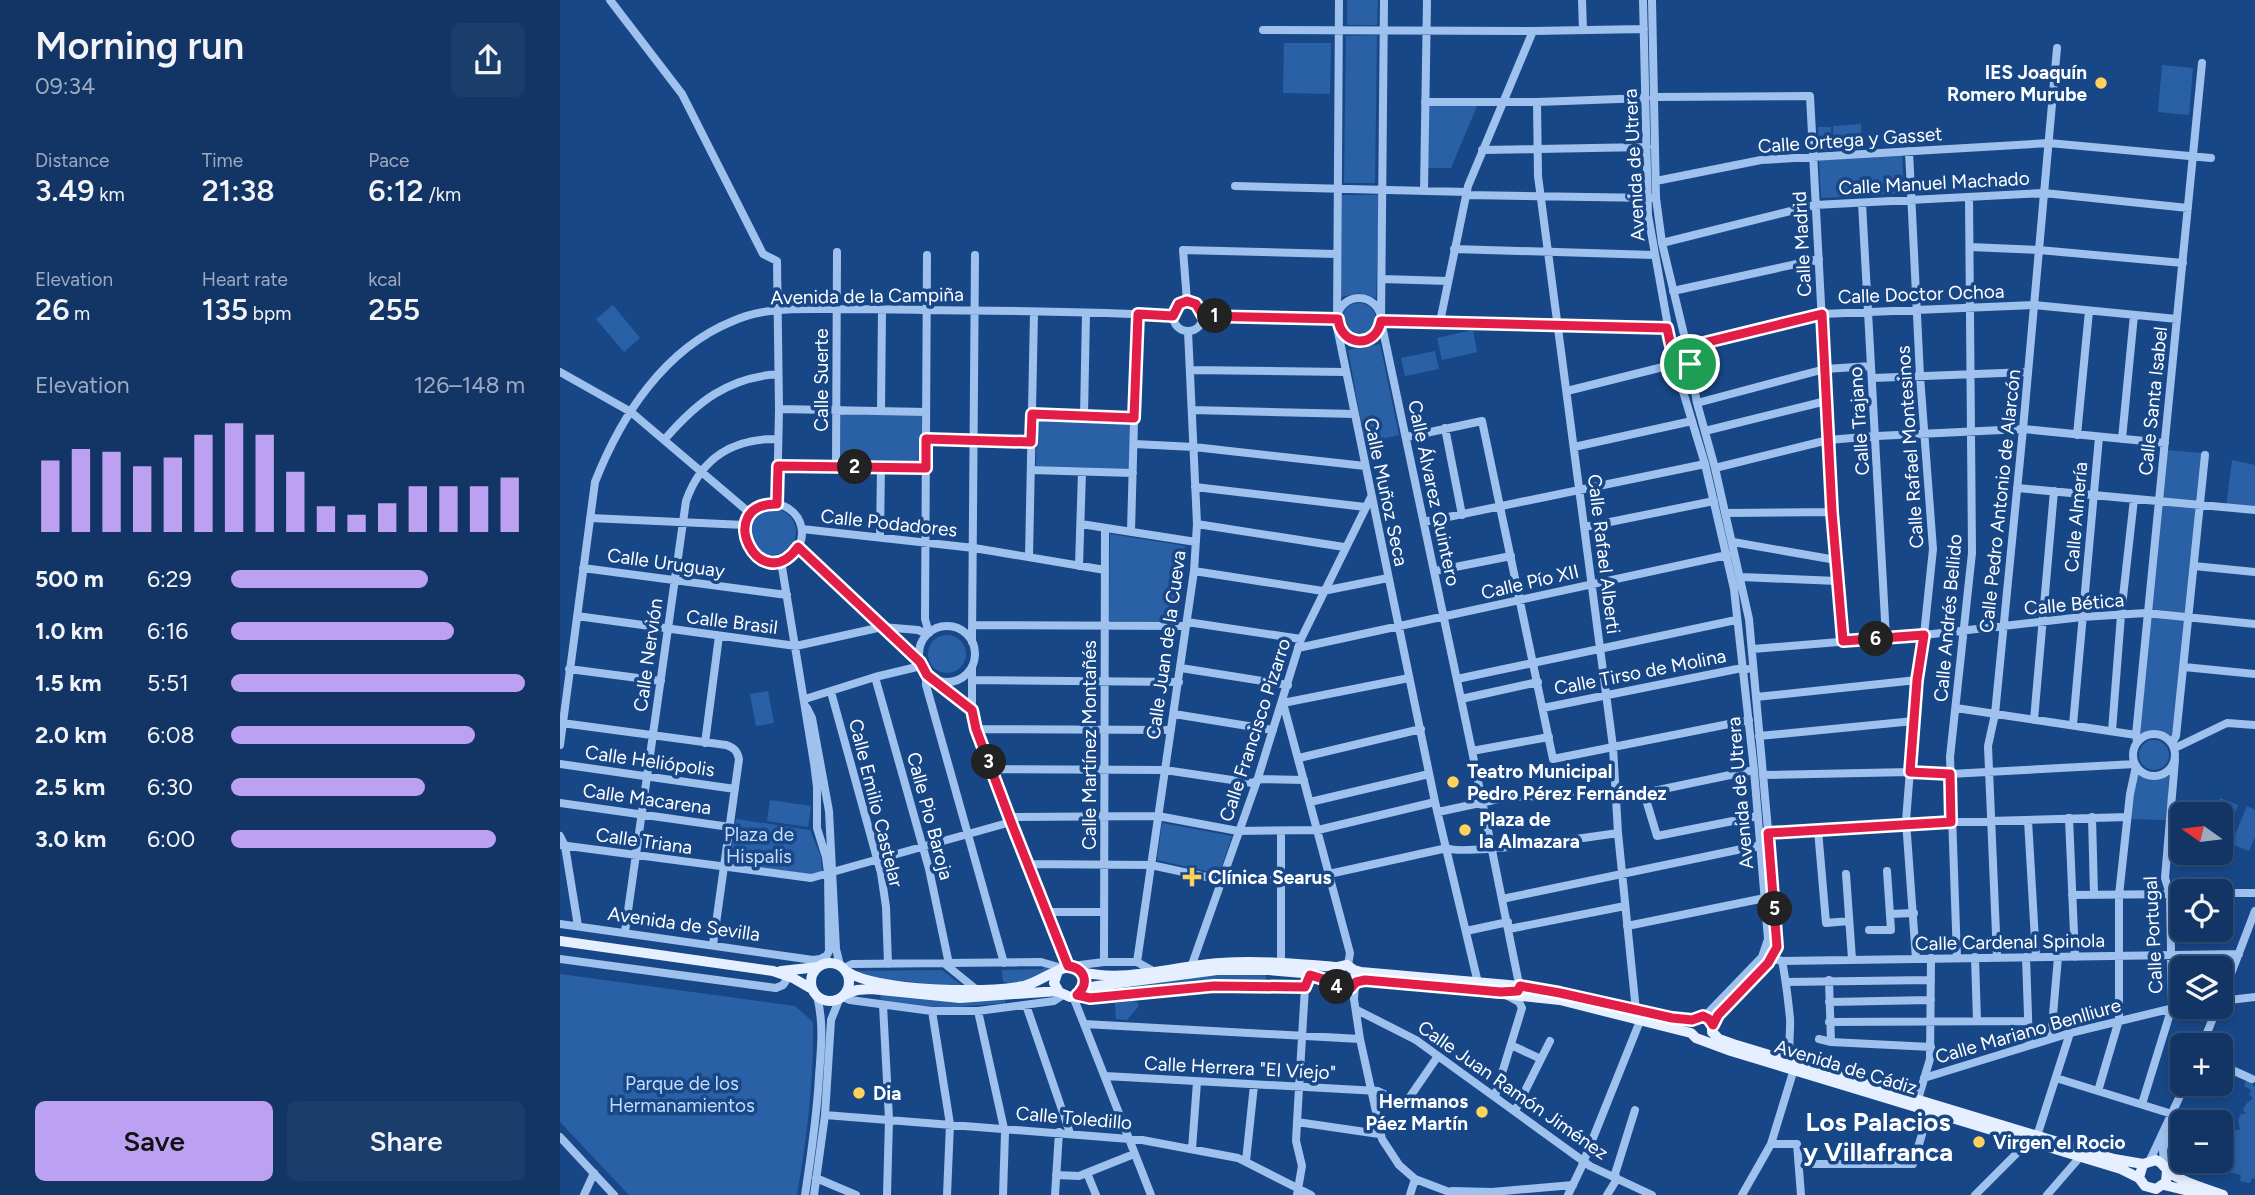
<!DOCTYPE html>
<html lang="en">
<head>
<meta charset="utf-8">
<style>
	:root { --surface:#123566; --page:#1b3d6c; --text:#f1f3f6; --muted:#9cabbf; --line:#31507a; --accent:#bca0f2 }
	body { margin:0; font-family:Figtree,sans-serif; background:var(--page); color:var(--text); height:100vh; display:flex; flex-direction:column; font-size:26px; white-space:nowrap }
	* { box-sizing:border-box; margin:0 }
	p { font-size:23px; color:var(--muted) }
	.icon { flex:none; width:38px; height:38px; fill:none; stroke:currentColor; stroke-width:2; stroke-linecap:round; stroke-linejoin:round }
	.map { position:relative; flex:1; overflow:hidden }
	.sheet { display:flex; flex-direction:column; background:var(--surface); width:560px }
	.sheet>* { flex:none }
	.needle { width:46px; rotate:284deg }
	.controls { position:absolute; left:1610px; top:802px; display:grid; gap:14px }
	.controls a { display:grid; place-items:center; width:63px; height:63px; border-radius:10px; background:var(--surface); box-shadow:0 4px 10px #0003,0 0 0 2px var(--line); font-size:35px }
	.pin { position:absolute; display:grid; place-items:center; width:60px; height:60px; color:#fff; margin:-30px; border:4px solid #fff; border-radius:50%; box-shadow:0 2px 7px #0007 }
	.km { position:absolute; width:35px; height:35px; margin:-18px; border-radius:50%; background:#222; color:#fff; font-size:19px; line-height:35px; text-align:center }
	.round { display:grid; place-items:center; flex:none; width:74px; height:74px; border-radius:10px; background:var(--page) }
	.overview { display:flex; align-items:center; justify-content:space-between; height:119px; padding:0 35px }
	h1 { font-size:38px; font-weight:600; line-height:52px }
	.figures { display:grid; grid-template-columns:repeat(3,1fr); gap:10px; height:119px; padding:7px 35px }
	.figures div { display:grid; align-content:center }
	.figures b { font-size:30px; font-weight:600 }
	.figures small { font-size:19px; font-weight:400 }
	.figures p { font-size:19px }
	.chart { height:196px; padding:14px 35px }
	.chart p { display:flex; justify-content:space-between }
	.chart svg { width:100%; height:126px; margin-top:7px; stroke:var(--accent); stroke-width:6 }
	.cta { display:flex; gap:14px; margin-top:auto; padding:14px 35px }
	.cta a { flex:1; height:80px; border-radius:10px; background:var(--accent); color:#111; font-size:28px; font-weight:600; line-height:80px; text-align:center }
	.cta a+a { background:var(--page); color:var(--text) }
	ul { padding:0 35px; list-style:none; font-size:23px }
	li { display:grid; grid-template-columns:112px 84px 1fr; align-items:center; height:52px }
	li i { height:18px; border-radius:9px; background:var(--accent) }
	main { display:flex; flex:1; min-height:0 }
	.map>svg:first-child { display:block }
	.green { fill:#2a61a6 }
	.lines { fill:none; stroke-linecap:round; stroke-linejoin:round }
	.minor { stroke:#9fc1ed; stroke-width:8 }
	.major { stroke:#e5efff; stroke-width:10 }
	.route-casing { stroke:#fff; stroke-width:14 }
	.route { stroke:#e11d48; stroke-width:9 }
	.poi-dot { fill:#ffd25b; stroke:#184788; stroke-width:2.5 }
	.labels { text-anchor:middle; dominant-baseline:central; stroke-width:7; stroke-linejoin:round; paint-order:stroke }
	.poi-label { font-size:19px; font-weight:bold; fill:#fff; stroke:#184788; text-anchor:start }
	.street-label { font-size:19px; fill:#fff; stroke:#184788 }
	.park-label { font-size:19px; fill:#c5dcfa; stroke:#184788 }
	.district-label { font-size:26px; font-weight:bold; fill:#fff; stroke:#184788 }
</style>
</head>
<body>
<main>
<section class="sheet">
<div class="overview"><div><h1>Morning run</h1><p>09:34</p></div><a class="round"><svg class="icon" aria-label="share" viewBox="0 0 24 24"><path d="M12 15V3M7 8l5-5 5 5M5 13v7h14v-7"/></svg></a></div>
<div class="figures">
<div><p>Distance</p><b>3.49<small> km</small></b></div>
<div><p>Time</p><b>21:38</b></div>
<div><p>Pace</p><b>6:12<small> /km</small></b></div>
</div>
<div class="figures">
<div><p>Elevation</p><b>26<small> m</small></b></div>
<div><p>Heart rate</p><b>135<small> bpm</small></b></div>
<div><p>kcal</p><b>255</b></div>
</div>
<div class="chart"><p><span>Elevation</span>126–148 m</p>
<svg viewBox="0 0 160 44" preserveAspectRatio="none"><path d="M5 44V19M15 44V15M25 44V16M35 44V21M45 44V18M55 44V10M65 44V6M75 44V10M85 44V23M95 44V35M105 44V38M115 44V34M125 44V28M135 44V28M145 44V28M155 44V25"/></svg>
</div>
<ul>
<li><b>500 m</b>6:29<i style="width:67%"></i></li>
<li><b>1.0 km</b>6:16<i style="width:76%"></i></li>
<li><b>1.5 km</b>5:51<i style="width:100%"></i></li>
<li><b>2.0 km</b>6:08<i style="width:83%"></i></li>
<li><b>2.5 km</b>6:30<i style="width:66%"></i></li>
<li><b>3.0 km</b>6:00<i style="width:90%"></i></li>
</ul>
<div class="cta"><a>Save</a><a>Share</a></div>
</section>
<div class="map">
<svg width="1695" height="1195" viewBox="0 0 1695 1195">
	<rect width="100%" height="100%" fill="#184788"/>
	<path class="green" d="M787 0H818L817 25H787Z
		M817 35 815 183H784L786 36Z
		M724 43H771L770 94 723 93Z
		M1602 65 1633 68 1629 115 1598 112Z
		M869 106H917L891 168H868Z
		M1301 124 1302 149 1274 150 1273 126Z
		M1258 127H1271L1272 150 1259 151Z
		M1342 154 1344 193 1261 198 1259 159Z
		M782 195H819L816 298 799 293 781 297Z
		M782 320a17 17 0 1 1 34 0a17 17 0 1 1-34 0Z
		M53 305 80 338 64 352 36 319Z
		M913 330 917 352 882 360 877 338Z
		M820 344 839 435 805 443 788 350Z
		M875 351 879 369 845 376 841 358Z
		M280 414 362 415V464L280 463Z
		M477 418 571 421 569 469 476 466Z
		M1607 450 1642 453 1638 502 1602 499Z
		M1672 460 1695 465V510L1666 507Z
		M1601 504 1637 508 1625 614 1590 609Z
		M190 532a23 23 0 1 1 46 0a23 23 0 1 1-46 0Z
		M550 534 625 546 614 622 549 621Z
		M1590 616 1625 620 1612 737 1597 731 1579 733Z
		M368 654a19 19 0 1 1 38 0a19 19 0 1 1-38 0Z
		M208 691 214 723 196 726 190 694Z
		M1579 755a15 15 0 1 1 30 0a15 15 0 1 1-30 0Z
		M1579 774 1594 780 1609 776 1607 820 1571 819 1575 780Z
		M1660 798 1678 805 1664 843 1661 842V814H1655Z
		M210 800 251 806 248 827 207 821Z
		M1687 806 1695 810V837L1689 851 1671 844Z
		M176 819 250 830 261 857 262 871 249 874 169 864Z
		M602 823 672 836 659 874 597 860Z
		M483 966 490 969C476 977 458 989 443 981L442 970 483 969Z
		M382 970 404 987 319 979 297 971Z
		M664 973H706V982H654L577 989V983Z
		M0 974 235 1006 253 1022C254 1081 247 1137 237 1195H69L0 1122Z
		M321 993 421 1001 445 1000V1003L385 1008 328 1001 320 999Z
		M573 1001 577 1002 579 1006 567 1020 556 1019 555 1003Z
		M1687 1079 1695 1087V1179L1692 1178 1690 1183 1680 1181 1681 1175 1635 1164 1634 1169C1621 1164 1613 1150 1608 1138L1612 1128 1622 1113 1640 1122H1622V1134L1618 1133 1615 1139 1622 1141V1160H1661V1130L1672 1135 1674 1130H1680L1678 1120 1681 1114H1686L1683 1110 1686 1104 1693 1098 1689 1095 1691 1090 1684 1086Z"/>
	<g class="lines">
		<path class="minor" d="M50 0 122 94 203 254 217 261 219 409 217 504
			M779 0 777 327 875 802 918 983
			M824 0 821 321 912 751 960 989
			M1022 0 1023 30
			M1083 0 1088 215 1115 365 1145 464 1174 589 1194 770 1208 939 1202 957 1145 1016
			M1092 0 1096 198 1102 243 1127 347 1137 403 1155 468 1189 619 1218 941 1214 954 1208 963 1158 1015 1153 1025
			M703 30 973 31 1084 29
			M1094 97 1250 96 1272 512 1283 641
			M865 102H977L1086 98
			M977 102 978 176 1053 747 1058 833 1076 1011
			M922 150 1087 147
			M1349 151 1360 376 1373 549 1364 635 1357 680 1346 821 1356 959
			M1096 181 1201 160 1489 143 1651 158
			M675 186 907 192
			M864 191 867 0
			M906 195 1092 198
			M1302 203 1326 638
			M1102 243 1255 205 1484 193 1628 208
			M1410 247 1479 250 1623 263
			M894 249 1094 255
			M367 255 365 619 369 633
			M822 279 888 281
			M1113 291 1259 259
			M777 320a22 22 0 1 1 44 0a22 22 0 1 1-44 0Z
			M627 301 623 250 776 254
			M613 316a15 15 0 1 1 30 0a15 15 0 1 1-30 0Z
			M643 316 778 319
			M821 321 1107 328
			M880 322 908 186 973 31
			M1127 347 1262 314 1474 305 1617 319
			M630 370 785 372
			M0 372 71 412 191 514
			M1313 378 1468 372
			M1007 391 1115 364
			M1137 403 1265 369 1311 366
			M219 409 366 412
			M632 410 794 414
			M321 411 322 309
			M472 414 574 418
			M524 416 526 313
			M885 428 902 515
			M1145 431 1266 401
			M1517 435 1529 311
			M847 437 922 421 993 759 1189 720
			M105 439C137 402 167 378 218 374
			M366 439 471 442
			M1562 439 1574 315
			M574 444 634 447 805 466
			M1014 447 1132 421
			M218 466 366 468
			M276 466 277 252
			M1155 468 1268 440 1317 436 1463 429 1605 443
			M471 470 573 473
			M635 487 805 507
			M1457 488 1695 510
			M184 533a29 29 0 1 1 58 0a29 29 0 1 1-58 0Z
			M1166 513 1272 512
			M30 518 185 525
			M864 522 1145 464
			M521 524 636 542
			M637 524 784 547
			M1025 527 1154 501
			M242 529 414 548 545 570
			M571 531 577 314
			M320 537 321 467
			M1173 542 1276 560
			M238 547 360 662
			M469 557 474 312
			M221 561 254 763 257 787V828L266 857 268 873 269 951 262 965
			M519 566 522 472
			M1634 566 1695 572
			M23 568 227 595
			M634 571 763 591 828 578
			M875 571 951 556
			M1181 577 1277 581
			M17 616 236 646 322 627 358 630 367 634
			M627 622 741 639
			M413 625 626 626
			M359 654a28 28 0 1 1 56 0a28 28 0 1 1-56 0Z
			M412 642 415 255
			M738 648 1167 555
			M1193 649 1364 635 1522 617 1586 613 1695 624
			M1624 667 1695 674
			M412 668V710L416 729 508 966
			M621 668 728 685
			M9 669 101 681
			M366 673V685L444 963
			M315 677 369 869 389 964
			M897 679 1176 620
			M412 680 619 682
			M376 681 412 710
			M271 692 321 873 326 907 328 964
			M1196 697 1357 680
			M245 699 315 677 361 666
			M901 699 978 682
			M723 703 790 953 788 965
			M723 703 849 678
			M247 708 252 718 269 811 276 949 280 965
			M983 708 1182 668 1187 669
			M1396 708 1576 735
			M614 714 713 730
			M1474 720 1494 491
			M2 723 166 745C174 748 177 750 179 759L153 945
			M1513 725 1539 437
			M416 729 611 730
			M1552 731 1561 615 1574 499
			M1573 755a21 21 0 1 1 42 0a21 21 0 1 1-42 0Z
			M1199 736 1354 721
			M1577 742 1576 735 1642 63
			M145 743 159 636
			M1612 743 1616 736 1645 455
			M0 745 35 482C61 416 104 349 173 321 205 307 238 309 273 309 303 309 333 309 363 310 446 311 530 311 613 316
			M1615 748 1667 723 1695 725
			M912 751 989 737
			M739 758 861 729
			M0 764 175 789
			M432 769 605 770 692 783 701 779 744 780
			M1203 775 1350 772 1390 774 1575 764
			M1084 793 1097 836 1198 816
			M750 802 869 774
			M0 803 170 827
			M878 812 948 797 1084 793 1194 770
			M449 817 598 816 678 831 758 830 875 802
			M1532 817 1534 894
			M1509 818 1515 957
			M1468 820 1476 957
			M1258 830 1266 923 1289 921
			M1208 833 1391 822 1567 817
			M0 836 5 846 18 926
			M0 845 251 878 451 822
			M467 864 591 865 660 880H719
			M769 874 887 848C901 856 1032 837 1058 833
			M1286 874 1292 959
			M1661 893H1695
			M1512 895 1622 894
			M942 899 1201 845
			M487 912H544
			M1330 914 1354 913
			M0 924 253 960 260 959 266 956
			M1067 926 1205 898
			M949 929 1065 906
			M1309 930H1331L1327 871
			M906 931 948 922
			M65 932 126 501C141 458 173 438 218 439
			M1415 957 1417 1021
			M1437 957 1428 746 1435 714 1463 429 1497 48
			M1466 957 1469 1045
			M1397 958 1390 757 1412 553 1409 197
			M0 959 216 988 223 985 229 976
			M1222 961 1679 954
			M544 962 545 528
			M577 962 634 571 637 524 628 331
			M721 963V831
			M385 964 417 990
			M512 966 544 962H577L593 971
			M284 968 292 964 481 962 502 968
			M630 970 697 781 741 639 811 497
			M1269 980 1271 1042
			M1226 982 1371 980
			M795 984 794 999 800 1039 822 1139 839 1165 855 1179 897 1195
			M517 995 530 998 654 986 745 987
			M283 997 290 1000 372 1011H418L494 1001 503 995
			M510 997 514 999 524 1024 591 1195
			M1661 1000 1695 911
			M1661 1001 1695 997
			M1269 1002 1371 1000
			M323 1005 329 1119 327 1195
			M466 1005 510 1133
			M797 1010 856 1040 1030 1166 1092 1195
			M372 1011 390 1124 387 1195
			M418 1011 445 1133 443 1195
			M1269 1022 1468 1021
			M524 1024 800 1039
			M1491 1038 1498 957
			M1259 1039 1271 1042 1371 1047
			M951 1045 981 1059
			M1642 1045 1658 1006
			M1661 1065 1692 1079
			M545 1076 818 1091 843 1103 847 1101 878 1056
			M1364 1078 1510 1033 1622 1006
			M1496 1078 1612 1114
			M1538 1091 1559 1020V895L1570 794 1576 766
			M935 1096 962 1008 959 1002 946 995
			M1358 1099 1370 1059 1371 958
			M1582 1104 1612 1007 1610 894 1605 878 1615 760
			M955 1111 990 1041
			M265 1115 582 1140 678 1158 751 1195
			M737 1122 819 1134
			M1477 1136 1510 1033
			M0 1137 54 1195
			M1211 1144H1237L1241 1195
			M632 1149 637 1082
			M1590 1160 1626 1083
			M686 1161 694 1085
			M1239 1164H1353L1369 1111
			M1604 1165 1603 1150 1608 1130
			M527 1173 536 1195
			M496 1175 519 1176 574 1154
			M256 1178 296 1195
			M892 1191 932 1192 1013 1185
			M24 1195 34 1173
			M245 1195C251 1156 257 1116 259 1076 261 1049 264 1023 257 996
			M254 1195 265 1115 271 1020 279 1000
			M495 1195 499 1132
			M737 1195 742 1166 736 1141 737 1122 745 987 750 975
			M850 1195 855 1179
			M1008 1195 1021 1168 1080 1021
			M1047 1195 1057 1179 1055 1174 1075 1110
			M1182 1195 1211 1144 1234 1069C1226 1054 1231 1035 1230 1018 1228 999 1226 980 1222 961L1218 960
			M1415 1195 1461 1149 1462 1144 1458 1139
			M1487 1195 1520 1157"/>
		<path class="major" d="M0 941 213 971 233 978 252 989
			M251 982a19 19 0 1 1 38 0a19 19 0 1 1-38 0Z
			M794 970 801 972 960 986 1000 993 1091 1015 1124 1020H1132L1143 1016 1152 1022V1032
			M221 971 258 967
			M287 972C322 992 424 993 464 986 479 983 507 960 518 969 531 978 523 994 510 997L499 992 494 983 498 971
			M522 972C566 983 615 966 660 963 699 960 739 964 778 967L787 965 794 970 797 977 792 987 783 989 773 982 743 973 708 970H657L537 986 522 989
			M796 982H829L1000 1000 1131 1033 1136 1038 1171 1051 1561 1169 1579 1178
			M286 994 297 990 311 989 400 998 498 991
			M1152 1032 1159 1039 1173 1044 1554 1159 1583 1164
			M1607 1171 1606 1182 1596 1189 1585 1186 1579 1178 1583 1164 1596 1160C1605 1164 1606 1171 1613 1175 1628 1184 1647 1189 1663 1195
			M1604 1185 1646 1195"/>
	</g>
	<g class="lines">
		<defs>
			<path id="route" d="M627 301 636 304 643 316 778 319C781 347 816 349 821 321L1107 328 1115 365 1123 369 1130 364 1127 347 1262 314 1272 512 1283 641 1364 635 1357 680 1350 772 1390 774 1391 822 1208 833 1217 947 1208 963 1158 1015 1153 1025 1149 1019 1143 1016 1132 1020 1112 1018 1000 993 960 986 958 991 941 992 805 980 796 982 791 988 783 989 773 982 750 975 745 987 654 986 530 998 517 995C530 983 525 968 508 966L451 822 416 729 412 710 367 675 360 662 238 547C200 600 152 503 217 504L218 466 366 468V439L471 442 472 414 574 418 578 314 613 316 619 304Z"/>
		</defs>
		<use href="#route" class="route-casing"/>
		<use href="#route" class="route"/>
	</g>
	<g class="poi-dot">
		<circle cx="1541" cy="83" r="7"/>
		<circle cx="893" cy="782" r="7"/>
		<circle cx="905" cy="830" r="7"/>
		<path d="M628.5 866.5h7v7h7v7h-7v7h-7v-7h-7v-7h7z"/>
		<circle cx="299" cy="1093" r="7"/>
		<circle cx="922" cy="1112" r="7"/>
		<circle cx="1419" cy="1142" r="7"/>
	</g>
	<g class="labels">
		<g class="poi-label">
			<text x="1527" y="72" text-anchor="end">IES Joaquín<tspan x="1527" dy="22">Romero Murube</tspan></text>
			<text x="907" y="771">Teatro Municipal<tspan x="907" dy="22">Pedro Pérez Fernández</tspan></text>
			<text x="919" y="819">Plaza de<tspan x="919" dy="22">la Almazara</tspan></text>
			<text x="648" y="877">Clínica Searus</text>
			<text x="313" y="1093">Dia</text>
			<text x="908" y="1101" text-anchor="end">Hermanos<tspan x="908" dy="22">Páez Martín</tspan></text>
			<text x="1433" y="1142">Virgen el Rocio</text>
		</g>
		<g class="street-label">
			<text transform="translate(1290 140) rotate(-4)">Calle Ortega y Gasset</text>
			<text transform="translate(1074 165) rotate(-93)">Avenida de Utrera</text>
			<text transform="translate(1374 183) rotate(-3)">Calle Manuel Machado</text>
			<text transform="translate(1242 244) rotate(-93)">Calle Madrid</text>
			<text transform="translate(1361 294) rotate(-2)">Calle Doctor Ochoa</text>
			<text transform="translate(307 296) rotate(-1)">Avenida de la Campiña</text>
			<text transform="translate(261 380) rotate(-90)">Calle Suerte</text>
			<text transform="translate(1593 401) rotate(-84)">Calle Santa Isabel</text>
			<text transform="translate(1299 421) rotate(-94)">Calle Trajano</text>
			<text transform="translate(1350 447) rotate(-94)">Calle Rafael Montesinos</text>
			<text transform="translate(826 492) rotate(78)">Calle Muñoz Seca</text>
			<text transform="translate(874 493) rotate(78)">Calle Álvarez Quintero</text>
			<text transform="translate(1440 501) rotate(-84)">Calle Pedro Antonio de Alarcón</text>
			<text transform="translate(1516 517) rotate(-85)">Calle Almería</text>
			<text transform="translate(329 523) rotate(6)">Calle Podadores</text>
			<text transform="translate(1044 554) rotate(83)">Calle Rafael Alberti</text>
			<text transform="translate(106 563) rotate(8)">Calle Uruguay</text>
			<text transform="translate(970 582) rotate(-13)">Calle Pío XII</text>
			<text transform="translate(1514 604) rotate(-5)">Calle Bética</text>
			<text transform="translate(1388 618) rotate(-85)">Calle Andrés Bellido</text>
			<text transform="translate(172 622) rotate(7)">Calle Brasil</text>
			<text transform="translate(606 645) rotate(-82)">Calle Juan de la Cueva</text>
			<text transform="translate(88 655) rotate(-82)">Calle Nervión</text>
			<text transform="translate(1080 672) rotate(-11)">Calle Tirso de Molina</text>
			<text transform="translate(695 730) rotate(-72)">Calle Francisco Pizarro</text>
			<text transform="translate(529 745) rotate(-90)">Calle Martínez Montañés</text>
			<text transform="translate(90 761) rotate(8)">Calle Heliópolis</text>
			<text transform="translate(1180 793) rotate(-95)">Avenida de Utrera</text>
			<text transform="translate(87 799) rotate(8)">Calle Macarena</text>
			<text transform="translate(316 803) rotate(76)">Calle Emilio Castelar</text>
			<text transform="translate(370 816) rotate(75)">Calle Pio Baroja</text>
			<text transform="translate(84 841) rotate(8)">Calle Triana</text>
			<text transform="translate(124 924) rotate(8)">Avenida de Sevilla</text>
			<text transform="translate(1593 935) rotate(-93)">Calle Portugal</text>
			<text transform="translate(1450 942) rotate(-1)">Calle Cardenal Spinola</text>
			<text transform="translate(1468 1031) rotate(-16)">Calle Mariano Benlliure</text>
			<text transform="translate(1286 1067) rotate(17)">Avenida de Cádiz</text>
			<text transform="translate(680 1068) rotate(3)">Calle Herrera "El Viejo"</text>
			<text transform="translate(953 1090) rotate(35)">Calle Juan Ramón Jiménez</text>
			<text transform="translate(514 1118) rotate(5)">Calle Toledillo</text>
		</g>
		<g class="park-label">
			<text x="199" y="834">Plaza de<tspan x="199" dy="22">Hispalis</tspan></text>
			<text x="122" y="1083">Parque de los<tspan x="122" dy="22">Hermanamientos</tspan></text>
		</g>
		<g class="district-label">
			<text x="1318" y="1122">Los Palacios<tspan x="1318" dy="30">y Villafranca</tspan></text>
		</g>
	</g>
</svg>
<div class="controls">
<a><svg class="needle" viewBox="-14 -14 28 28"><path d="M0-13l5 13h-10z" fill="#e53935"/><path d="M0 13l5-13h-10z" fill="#9cabbf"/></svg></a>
<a><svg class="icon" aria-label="locate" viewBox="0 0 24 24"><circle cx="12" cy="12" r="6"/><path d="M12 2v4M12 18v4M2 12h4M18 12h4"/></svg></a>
<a><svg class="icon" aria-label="layers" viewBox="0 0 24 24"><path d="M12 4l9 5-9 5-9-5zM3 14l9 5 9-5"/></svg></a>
<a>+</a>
<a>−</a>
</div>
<div class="pin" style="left:1130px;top:364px;background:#1e9e55"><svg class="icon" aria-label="arrive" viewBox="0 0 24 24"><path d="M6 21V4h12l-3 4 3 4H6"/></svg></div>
<b class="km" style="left:655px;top:316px">1</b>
<b class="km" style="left:295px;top:467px">2</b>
<b class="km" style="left:429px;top:762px">3</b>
<b class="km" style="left:777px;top:987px">4</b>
<b class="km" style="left:1215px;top:909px">5</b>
<b class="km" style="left:1316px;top:639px">6</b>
</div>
</main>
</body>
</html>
